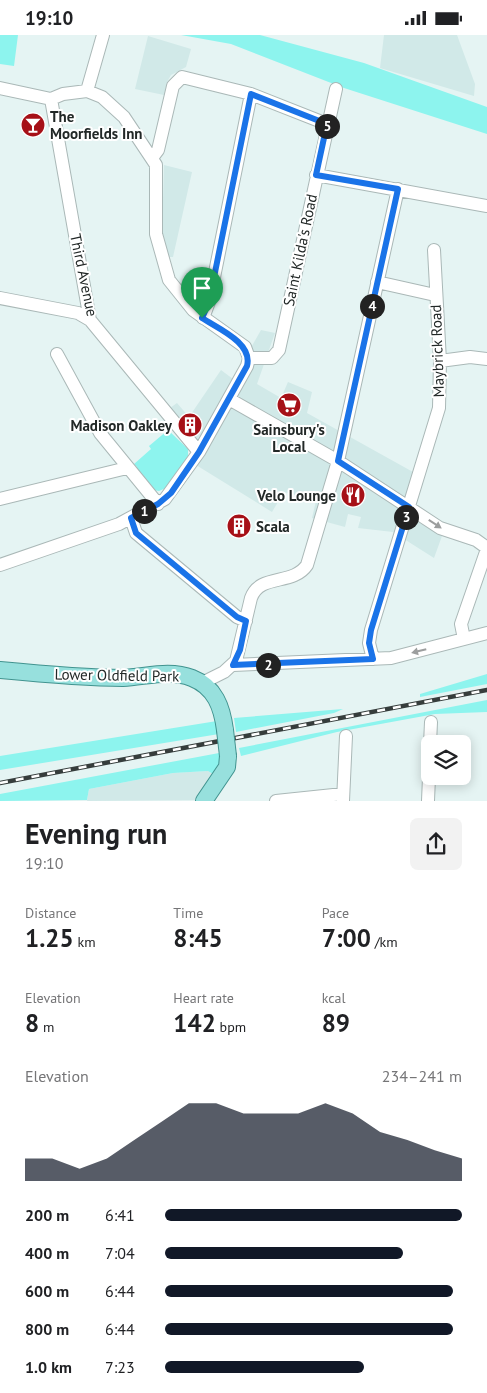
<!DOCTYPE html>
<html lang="en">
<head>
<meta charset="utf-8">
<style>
	:root { --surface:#fff; --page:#f2f2f2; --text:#202124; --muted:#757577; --accent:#111827 }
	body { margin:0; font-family:"PT Sans",sans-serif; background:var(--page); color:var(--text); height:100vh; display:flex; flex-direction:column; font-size:19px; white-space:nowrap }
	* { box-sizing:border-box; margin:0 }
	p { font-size:16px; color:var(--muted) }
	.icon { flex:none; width:28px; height:28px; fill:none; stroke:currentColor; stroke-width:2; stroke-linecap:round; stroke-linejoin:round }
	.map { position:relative; height:766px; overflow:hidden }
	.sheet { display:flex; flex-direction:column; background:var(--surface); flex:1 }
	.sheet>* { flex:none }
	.controls { position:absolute; left:421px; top:700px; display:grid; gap:10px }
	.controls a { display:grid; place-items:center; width:50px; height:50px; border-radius:8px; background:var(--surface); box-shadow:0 2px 12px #0003; font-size:25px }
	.pin { position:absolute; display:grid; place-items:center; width:42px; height:42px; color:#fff; margin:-51px -21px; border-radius:50% 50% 50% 0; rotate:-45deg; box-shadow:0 0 5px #0007 }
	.pin .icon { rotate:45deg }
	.km { position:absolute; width:25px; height:25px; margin:-12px; border-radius:50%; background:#222; color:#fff; font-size:14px; line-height:25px; text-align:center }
	.round { display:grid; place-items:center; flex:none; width:52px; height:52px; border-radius:8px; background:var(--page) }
	.headline { display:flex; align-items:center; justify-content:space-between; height:85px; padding:0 25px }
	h1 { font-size:28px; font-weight:600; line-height:38px }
	.metrics { display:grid; grid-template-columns:repeat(3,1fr); gap:8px; height:85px; padding:5px 25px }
	.metrics div { display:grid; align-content:center }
	.metrics b { font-size:25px; font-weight:600 }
	.metrics small { font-size:14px; font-weight:400 }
	.metrics p { font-size:14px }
	.chart { height:140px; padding:10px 25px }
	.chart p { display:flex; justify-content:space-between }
	.chart svg { width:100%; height:90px; margin-top:5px; fill:var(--accent); opacity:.7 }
	ul { padding:0 25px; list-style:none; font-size:16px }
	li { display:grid; grid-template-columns:80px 60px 1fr; align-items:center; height:38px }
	li i { height:12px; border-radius:6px; background:var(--accent) }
	.status { display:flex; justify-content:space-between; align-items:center; height:35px; padding:0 25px; background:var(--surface); direction:ltr }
	.status svg { height:14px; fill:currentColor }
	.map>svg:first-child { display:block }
	.built { fill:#d1e9e8 }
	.green { fill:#8df4ee }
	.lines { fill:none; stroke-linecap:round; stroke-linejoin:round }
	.minor-casing { stroke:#aab8b7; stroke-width:14 }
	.major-casing { stroke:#41938f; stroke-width:18 }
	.minor { stroke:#fff; stroke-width:12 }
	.major { stroke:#97e0dd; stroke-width:16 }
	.rail-casing { stroke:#363d3c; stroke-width:4.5 }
	.rail { stroke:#fff; stroke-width:2.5; stroke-dasharray:8; stroke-linecap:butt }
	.major-bridge-casing { stroke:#41938f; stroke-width:18; stroke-linecap:butt }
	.major-bridge { stroke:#97e0dd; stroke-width:16 }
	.oneway { fill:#9c9e9e }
	.route-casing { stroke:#fff; stroke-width:10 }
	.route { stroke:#1a73e8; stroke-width:6 }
	.labels { text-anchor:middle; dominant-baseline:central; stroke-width:4; stroke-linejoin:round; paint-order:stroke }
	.poi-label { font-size:15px; font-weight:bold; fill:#222827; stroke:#fff; text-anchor:start }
	.street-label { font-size:15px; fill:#222827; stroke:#fff }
</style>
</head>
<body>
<div class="status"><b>19:10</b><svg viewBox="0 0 49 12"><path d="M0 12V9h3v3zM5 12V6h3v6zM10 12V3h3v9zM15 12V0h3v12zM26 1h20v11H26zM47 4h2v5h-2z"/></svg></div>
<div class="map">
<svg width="487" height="766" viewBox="0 0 487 766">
	<rect width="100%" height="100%" fill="#e5f4f3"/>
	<path class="built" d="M384 0H457L475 49 474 61 380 33Z
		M148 1 191 14 186 32 171 40 167 47 164 60 135 54Z
		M164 130 192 137 173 222H167L162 201Z
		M261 295 275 298 257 349 281 363 288 347 312 357 307 378 413 437 401 477 442 501 434 523 393 497 358 493 361 482 348 479 345 492 312 483 316 466 284 457 272 477 196 430 205 415 170 373 177 368 189 382 221 335 233 344Z
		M208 736 213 739 195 765 87 766 89 754 173 738Z"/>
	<path class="green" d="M0 0H18L14 31 0 29Z
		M181 0H260L364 28 487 72V99L344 53 231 9Z
		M168 395 188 414V421L166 453 159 456 153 455 135 434 137 432 134 429 151 414 149 411Z
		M487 639V649L420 662V659Z
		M487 665V677L435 679 337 697 241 721 239 713Z
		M343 674 334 678 236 697 234 683Z
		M217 686 219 699 0 735V721Z
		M219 718 221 726 213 739 208 736 173 738 89 754 87 765 0 766V759Z"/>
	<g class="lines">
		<defs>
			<path id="minor" d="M0 53 51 64
				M87 56 103 0
				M51 64 63 59 87 56 102 62 124 82 156 130V199L169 245 193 275 245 312 249 323
				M51 64 90 285
				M152 123 158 115 173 51 182 42 251 59 327 89
				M316 140 487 171
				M377 247 435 260
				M0 263 78 278 90 285 199 417
				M203 283 209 267 251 59
				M57 319 100 398 158 469
				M249 323H272L279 315 336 54
				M440 326 470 322 487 324
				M229 364 338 426 440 493 476 505 487 513
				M0 464 127 433
				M131 483 136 498 237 582 246 586
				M0 530 119 489 165 464 199 417 247 331 249 323
				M464 604 461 589 487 514
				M373 624 369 608 371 595 439 373 440 326 434 215
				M233 630 391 623 487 598
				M202 648 224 637 236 626 251 563C260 538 293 551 307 530L338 426 398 154
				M430 709 431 687
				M276 766 343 759
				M343 766 346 701
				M428 766 430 719"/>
			<path id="major" d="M0 635C41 639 82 643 123 643 146 642 169 634 192 643 215 652 222 672 225 695
				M204 766 227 732 228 721"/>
		</defs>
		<use href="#minor" class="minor-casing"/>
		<use href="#major" class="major-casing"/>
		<use href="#minor" class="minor"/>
		<use href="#major" class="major"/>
		<defs>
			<path id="rail" d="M0 748 487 655"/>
		</defs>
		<use href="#rail" class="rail-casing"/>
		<use href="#rail" class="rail"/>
		<defs>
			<path id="major-bridge" d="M225 695 228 721"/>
		</defs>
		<use href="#major-bridge" class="major-bridge-casing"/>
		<use href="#major-bridge" class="major-bridge"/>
	</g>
	<defs><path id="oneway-solid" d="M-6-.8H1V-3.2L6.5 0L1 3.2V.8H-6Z" transform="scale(1.25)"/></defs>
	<g class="oneway">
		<use href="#oneway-solid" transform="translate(435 489) rotate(33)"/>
		<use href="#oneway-solid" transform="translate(419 616) rotate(166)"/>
	</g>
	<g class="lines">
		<defs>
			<path id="route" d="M251 59 327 89 316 140 398 154 338 426 409 472 371 595 369 608 373 624 233 630 240 615 246 586 237 582 136 498 131 483 158 469 171 458 199 417 247 331C253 308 219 294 202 283L209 267Z"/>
		</defs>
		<use href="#route" class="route-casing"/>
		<use href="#route" class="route"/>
	</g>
	<defs>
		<symbol id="bar-disc" viewBox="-11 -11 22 22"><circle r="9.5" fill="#a61017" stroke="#fff"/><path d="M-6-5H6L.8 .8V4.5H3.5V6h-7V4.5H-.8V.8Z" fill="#fff"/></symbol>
		<symbol id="supermarket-disc" viewBox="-11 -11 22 22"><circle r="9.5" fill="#a61017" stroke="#fff"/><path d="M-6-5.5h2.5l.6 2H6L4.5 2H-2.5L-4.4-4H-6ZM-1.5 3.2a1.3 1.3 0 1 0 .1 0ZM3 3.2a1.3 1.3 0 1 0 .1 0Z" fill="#fff"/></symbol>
		<symbol id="building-disc" viewBox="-11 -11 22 22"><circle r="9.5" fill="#a61017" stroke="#fff"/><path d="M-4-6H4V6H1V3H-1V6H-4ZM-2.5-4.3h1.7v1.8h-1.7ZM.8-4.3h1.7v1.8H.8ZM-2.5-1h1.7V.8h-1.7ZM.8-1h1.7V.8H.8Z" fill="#fff"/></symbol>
		<symbol id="restaurant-disc" viewBox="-11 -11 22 22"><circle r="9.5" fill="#a61017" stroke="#fff"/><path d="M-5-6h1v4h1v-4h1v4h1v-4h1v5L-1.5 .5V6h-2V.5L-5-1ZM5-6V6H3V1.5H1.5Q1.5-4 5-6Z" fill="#fff"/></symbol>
	</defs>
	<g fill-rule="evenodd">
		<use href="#bar-disc" x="19" y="76" width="28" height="28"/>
		<use href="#supermarket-disc" x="275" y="356" width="28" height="28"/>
		<use href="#building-disc" x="176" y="376" width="28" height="28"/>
		<use href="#restaurant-disc" x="339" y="446" width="28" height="28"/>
		<use href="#building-disc" x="225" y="477" width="28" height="28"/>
	</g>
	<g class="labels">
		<g class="poi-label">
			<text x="50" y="81">The<tspan x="50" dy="17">Moorfields Inn</tspan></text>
			<text x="172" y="390" text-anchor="end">Madison Oakley</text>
			<text x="289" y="394" text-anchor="middle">Sainsbury's<tspan x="289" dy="17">Local</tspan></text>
			<text x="336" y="460" text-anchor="end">Velo Lounge</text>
			<text x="256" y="491">Scala</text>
		</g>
		<g class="street-label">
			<text transform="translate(300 215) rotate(-78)">Saint Kilda's Road</text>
			<text transform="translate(84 240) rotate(78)">Third Avenue</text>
			<text transform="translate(437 316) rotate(-92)">Maybrick Road</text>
			<text transform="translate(117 640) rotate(1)">Lower Oldfield Park</text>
		</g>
	</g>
</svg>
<div class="controls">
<a><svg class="icon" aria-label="layers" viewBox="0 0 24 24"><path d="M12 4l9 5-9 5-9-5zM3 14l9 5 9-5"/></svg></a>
</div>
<div class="pin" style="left:202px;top:283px;background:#1e9e55"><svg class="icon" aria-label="arrive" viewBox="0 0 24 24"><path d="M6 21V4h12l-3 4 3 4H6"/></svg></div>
<b class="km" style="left:144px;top:476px">1</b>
<b class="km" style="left:268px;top:630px">2</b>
<b class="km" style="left:406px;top:482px">3</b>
<b class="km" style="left:372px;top:271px">4</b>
<b class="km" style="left:327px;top:91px">5</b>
</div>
<section class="sheet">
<div class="headline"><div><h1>Evening run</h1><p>19:10</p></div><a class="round"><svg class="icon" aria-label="share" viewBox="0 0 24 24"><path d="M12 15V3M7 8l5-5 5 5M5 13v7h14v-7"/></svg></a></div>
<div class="metrics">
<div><p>Distance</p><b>1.25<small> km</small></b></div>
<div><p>Time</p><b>8:45</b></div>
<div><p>Pace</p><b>7:00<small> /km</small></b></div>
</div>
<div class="metrics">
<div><p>Elevation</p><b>8<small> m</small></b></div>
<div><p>Heart rate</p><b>142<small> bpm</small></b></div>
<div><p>kcal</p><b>89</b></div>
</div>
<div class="chart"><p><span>Elevation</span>234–241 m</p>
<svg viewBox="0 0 160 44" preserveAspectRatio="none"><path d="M0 44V33L10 33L20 38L30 33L40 24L50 15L60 6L70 6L80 11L90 11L100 11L110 6L120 11L130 20L140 24L150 29L160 33V44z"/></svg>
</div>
<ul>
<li><b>200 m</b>6:41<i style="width:100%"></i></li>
<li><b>400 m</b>7:04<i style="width:80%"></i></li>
<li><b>600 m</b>6:44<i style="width:97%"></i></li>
<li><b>800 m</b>6:44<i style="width:97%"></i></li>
<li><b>1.0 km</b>7:23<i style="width:67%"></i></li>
</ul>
</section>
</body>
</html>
